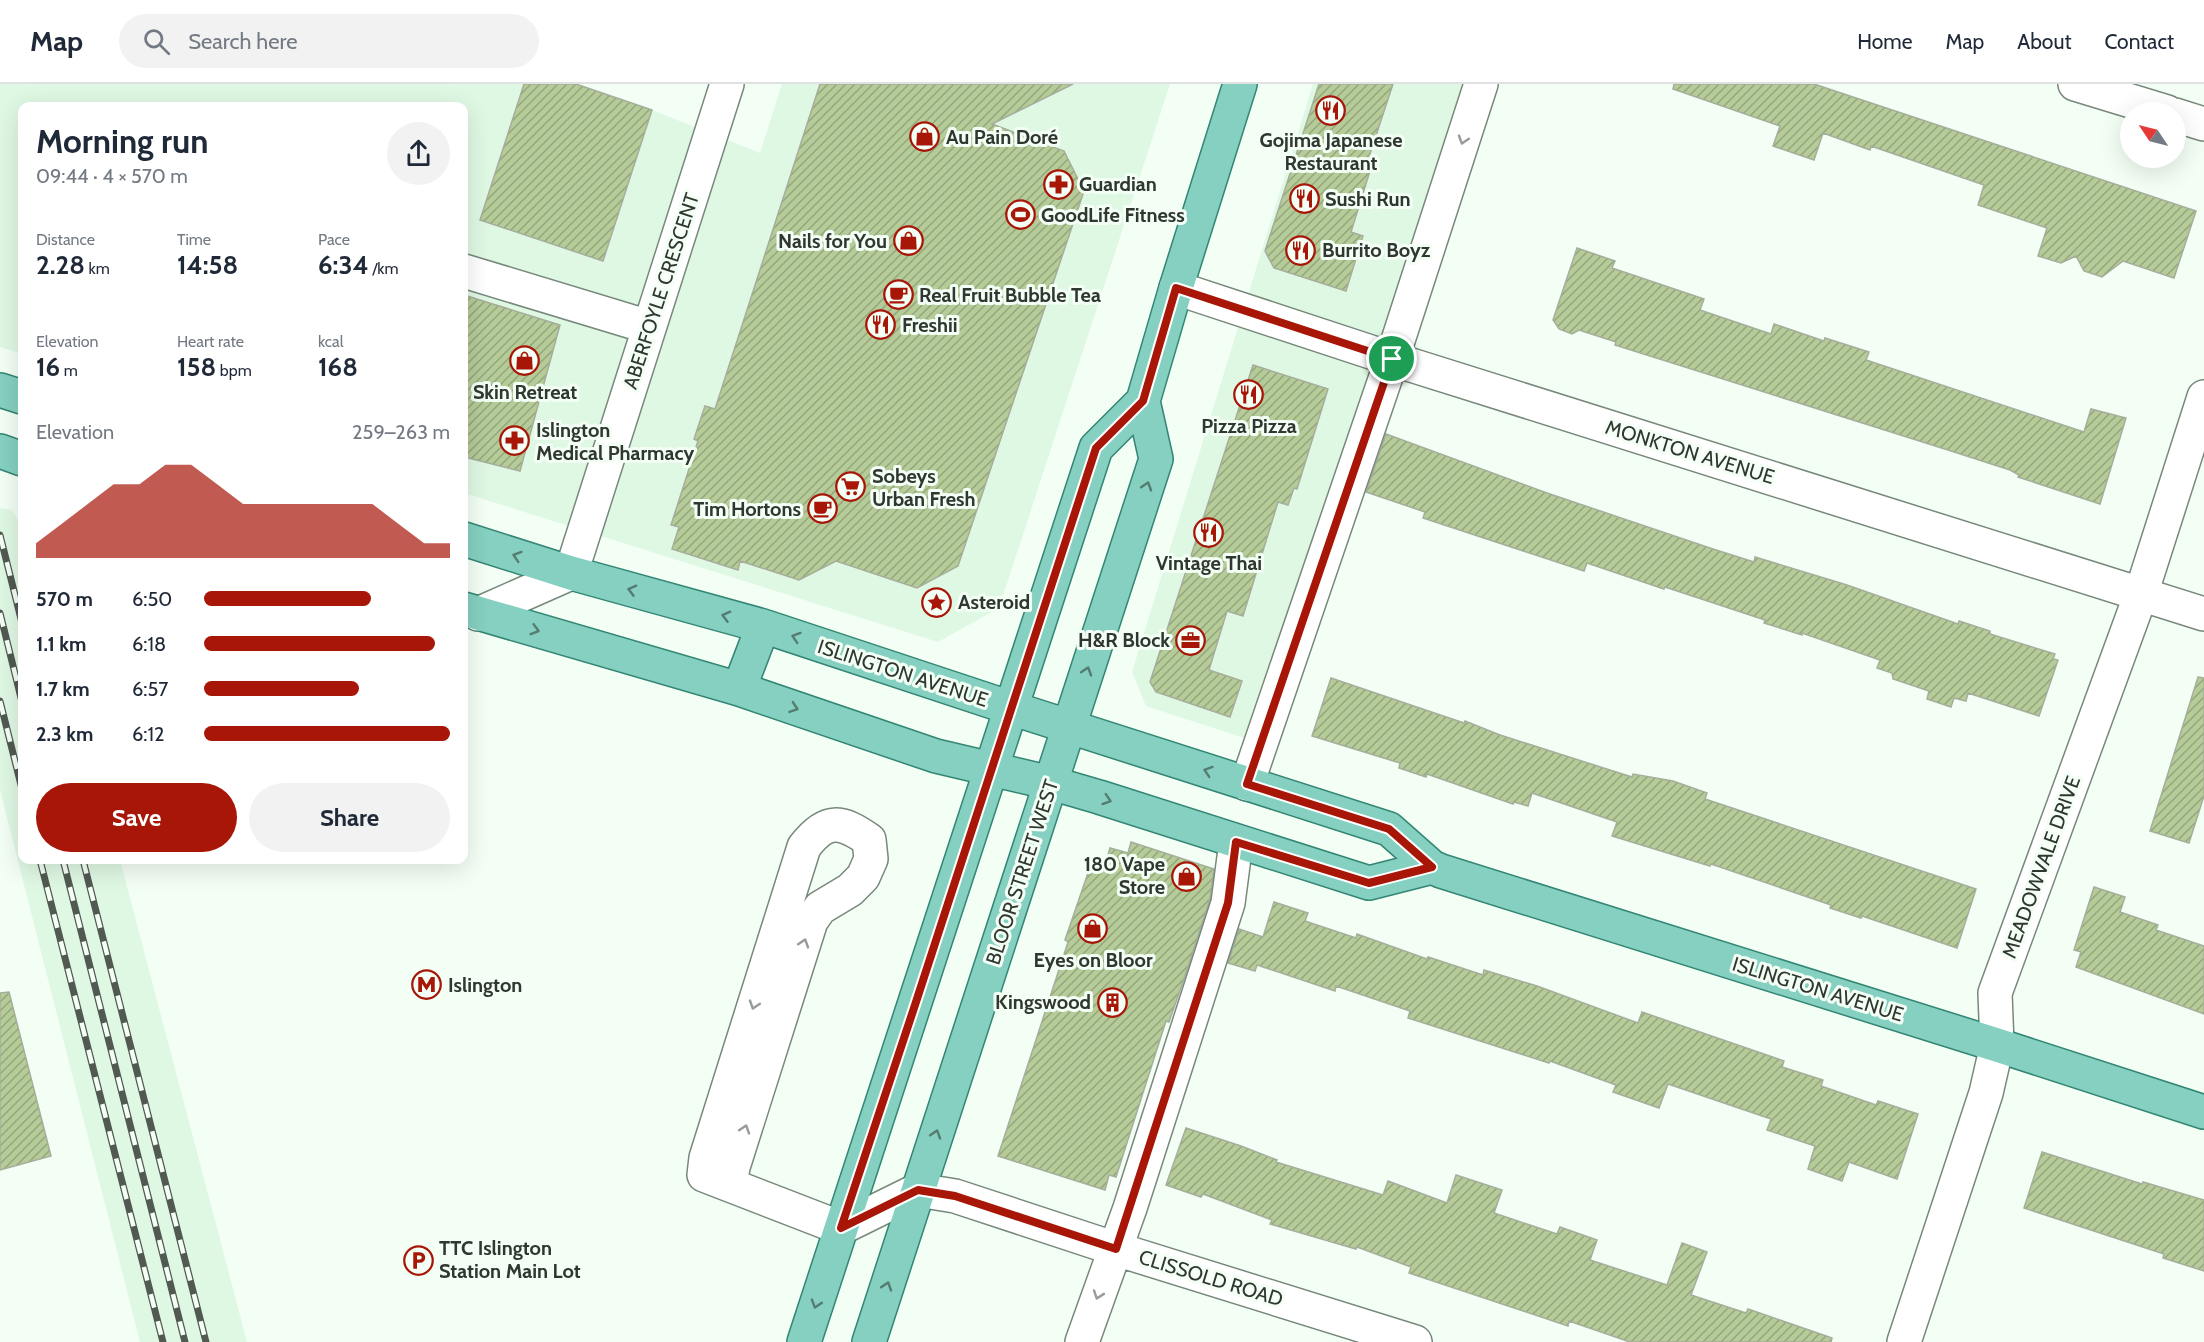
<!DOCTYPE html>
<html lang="en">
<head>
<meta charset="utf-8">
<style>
	:root { --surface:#fff; --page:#f2f2f3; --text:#1f2937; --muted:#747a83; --line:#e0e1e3; --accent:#a81608 }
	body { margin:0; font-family:Cabin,sans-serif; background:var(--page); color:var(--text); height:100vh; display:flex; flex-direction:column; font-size:22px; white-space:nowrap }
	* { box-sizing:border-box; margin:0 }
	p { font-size:20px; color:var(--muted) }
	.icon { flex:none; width:33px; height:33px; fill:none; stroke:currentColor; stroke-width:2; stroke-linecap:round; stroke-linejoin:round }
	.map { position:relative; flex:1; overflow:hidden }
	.details { position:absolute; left:18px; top:18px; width:450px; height:762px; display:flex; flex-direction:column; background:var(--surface); border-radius:12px; box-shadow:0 6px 24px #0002 }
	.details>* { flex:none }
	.needle { width:39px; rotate:305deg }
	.fabs { position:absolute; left:2120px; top:18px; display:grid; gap:12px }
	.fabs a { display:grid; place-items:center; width:66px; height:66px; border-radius:50%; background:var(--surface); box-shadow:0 6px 24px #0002; font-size:30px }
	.pin { position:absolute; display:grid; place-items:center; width:51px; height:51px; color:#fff; margin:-26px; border:3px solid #fff; border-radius:50%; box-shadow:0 2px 6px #0007 }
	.round { display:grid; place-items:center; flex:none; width:63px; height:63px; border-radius:32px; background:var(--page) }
	.head { display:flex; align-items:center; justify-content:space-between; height:102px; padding:0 18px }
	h1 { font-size:33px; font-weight:700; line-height:45px }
	.metrics { display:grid; grid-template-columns:repeat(3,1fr); gap:9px; height:102px; padding:6px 18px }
	.metrics div { display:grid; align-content:center }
	.metrics b { font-size:26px; font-weight:700 }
	.metrics small { font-size:16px; font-weight:400 }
	.metrics p { font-size:16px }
	.chart { height:168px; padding:12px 18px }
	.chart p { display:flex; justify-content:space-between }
	.chart svg { width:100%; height:108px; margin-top:6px; fill:var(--accent); opacity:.7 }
	.action { display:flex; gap:12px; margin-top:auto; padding:12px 18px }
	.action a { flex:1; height:69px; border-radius:36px; background:var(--accent); color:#fff; font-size:24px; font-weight:700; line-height:69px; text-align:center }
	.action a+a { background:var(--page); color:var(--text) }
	ul { padding:0 18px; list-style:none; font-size:20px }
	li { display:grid; grid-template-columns:96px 72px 1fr; align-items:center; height:45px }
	li i { height:15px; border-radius:8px; background:var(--accent) }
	header { display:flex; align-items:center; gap:36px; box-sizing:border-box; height:84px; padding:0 30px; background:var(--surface); border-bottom:2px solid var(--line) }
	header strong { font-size:28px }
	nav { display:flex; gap:33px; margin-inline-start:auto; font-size:21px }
	.search { width:420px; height:54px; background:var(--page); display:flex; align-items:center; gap:15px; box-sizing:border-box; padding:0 21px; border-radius:33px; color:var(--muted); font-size:22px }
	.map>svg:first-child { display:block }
	.built { fill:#dff8e4 }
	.building { fill:url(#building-hatch); stroke:#a6ae9b; stroke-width:1.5 }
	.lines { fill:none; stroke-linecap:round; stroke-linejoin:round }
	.minor-casing { stroke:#78887b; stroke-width:36 }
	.major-casing { stroke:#338673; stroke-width:36 }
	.minor { stroke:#fff; stroke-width:33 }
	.major { stroke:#85d0c0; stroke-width:33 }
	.rail-casing { stroke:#515952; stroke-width:7 }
	.rail { stroke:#f3fef5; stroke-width:4.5; stroke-dasharray:14; stroke-linecap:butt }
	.oneway { stroke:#989b98 }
	.oneway2 { stroke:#567c71 }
	.route-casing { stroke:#fff; stroke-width:12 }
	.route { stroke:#a81608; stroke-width:8 }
	.labels { text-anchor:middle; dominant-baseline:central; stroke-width:6; stroke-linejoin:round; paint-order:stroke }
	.poi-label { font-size:20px; font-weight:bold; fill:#303731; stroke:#f3fef5; text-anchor:start }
	.street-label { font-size:20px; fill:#303731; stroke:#f3fef5 }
</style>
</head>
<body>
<header>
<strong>Map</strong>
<div class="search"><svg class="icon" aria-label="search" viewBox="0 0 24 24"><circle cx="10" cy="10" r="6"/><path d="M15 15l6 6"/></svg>Search here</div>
<nav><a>Home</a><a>Map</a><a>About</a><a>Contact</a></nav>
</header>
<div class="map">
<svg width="2204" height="1258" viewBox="0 0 2204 1258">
	<defs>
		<pattern id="building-hatch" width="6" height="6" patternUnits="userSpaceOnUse" patternTransform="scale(1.5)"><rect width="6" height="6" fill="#b5cb98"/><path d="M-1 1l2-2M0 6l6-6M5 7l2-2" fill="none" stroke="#94a67d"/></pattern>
	</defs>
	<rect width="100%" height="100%" fill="#f3fef5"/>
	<path class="built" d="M0 0H576L652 26 760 69 782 0H1170L999 524 938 558 464 409V22H22V270L0 263Z
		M1313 0H1483L1272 663 1146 622 1132 588Z
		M0 424 12 426 22 442V776H120L247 1258H140L0 706Z"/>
	<path class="building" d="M524 0H576L652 26 603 177 480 136Z
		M820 0H1073L992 40 1064 67 1084 107 958 482 917 504 836 477 799 496 740 477 738 486 672 465 679 443 671 441 698 357 694 355 705 322 715 325Z
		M1319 0H1393L1365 85 1370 87 1351 148 1363 152 1346 207 1274 184 1265 167Z
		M1674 0H1814L2196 127 2174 194 2123 177 2102 193 2084 187 2076 172 2061 179 2038 172 2047 144 1978 121 1984 101 1871 62 1870 66 1823 49 1814 76 1773 62 1780 42 1673 5Z
		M1577 164 1615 177 1612 184 1704 215 1700 226 1771 250 1774 240 1824 257 1825 254 1869 268 1866 276 2084 348 2091 325 2126 334 2100 420 2018 393 2019 391 2010 386 1948 366 1615 261 1616 258 1579 246 1572 250 1559 245 1553 236Z
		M464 211 560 241 520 387 464 373Z
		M1253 281 1328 305 1297 405 1294 404 1288 421 1278 418 1243 532 1227 527 1209 586 1242 597 1230 633 1156 608 1150 598Z
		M1386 350 1547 409 1713 465 1754 478 1755 473 1847 501 1958 540 1959 537 1990 547V550L2055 570 2053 575 2058 576 2039 632 1968 609 1966 617 1954 614 1951 623 1927 615 1929 607 1893 595 1892 589 1877 584 1880 576 1802 549V551L1764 539 1765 536 1665 503 1664 505 1587 479 1584 487 1569 482 1423 434 1425 428 1366 408Z
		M2198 593 2204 594V712L2189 759 2150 747Z
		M1331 594 1464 639 1465 637 1500 651 1632 693 1633 690 1673 697 1707 709 1705 715 1976 805 1957 864 1862 832 1861 834 1830 824 1831 821 1711 780 1710 782 1612 752 1617 738 1532 709 1528 722 1514 718 1513 720 1427 690 1426 693 1399 684 1400 679 1312 652Z
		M1131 758 1214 785 1210 815 1184 895 1169 938 1166 937 1116 1093 1109 1091 1105 1106 998 1072 1068 858 1065 856 1090 783 1095 784 1097 779 1105 781 1110 764 1128 769Z
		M2094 803 2125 813 2120 828 2158 841 2156 846 2204 862V930L2076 883 2081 868 2074 866Z
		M1274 818 1308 829 1305 837 1356 854 1357 850 1427 875 1428 873 1483 891 1484 886 1537 902 1638 939 1642 928 1784 977 1782 983 1823 996 1821 1002 1876 1021 1878 1017 1918 1030 1897 1095 1849 1078 1842 1097 1808 1085 1815 1062 1767 1046 1771 1035 1668 1000 1659 1024 1613 1008 1616 1001 1550 977 1549 979 1408 934 1410 927 1336 902 1335 907 1257 881 1255 887 1228 879 1239 845 1263 853Z
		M9 908 51 1072 0 1086V909Z
		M1186 1044 1241 1062 1277 1076 1276 1078 1383 1111 1388 1097 1447 1119 1456 1091 1502 1106 1494 1129 1557 1150 1560 1143 1597 1156 1590 1176 1667 1201 1682 1159 1707 1168 1691 1211 1746 1229 1748 1225 1832 1254 1831 1258H1630L1569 1237 1568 1242 1409 1189 1411 1183 1357 1163 1356 1165 1270 1140 1272 1136 1203 1110 1201 1113 1166 1101Z
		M2042 1068 2142 1100 2143 1098 2204 1116V1187L2163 1174 2164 1170 2024 1124Z"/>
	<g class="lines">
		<defs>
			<path id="minor" d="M2075 0 2167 28
				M2175 31 2204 40
				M464 187 649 243
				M1176 204 1392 275 2204 530
				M478 530 571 489 727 0
				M1247 700 1392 275 1481 0
				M730 1101 733 1083 811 837 820 824 850 806 863 793 871 775 869 756C841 736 826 734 804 763L706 1074 704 1091 841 1144 918 1106 955 1112 1116 1165 1415 1258
				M1082 1258 1130 1124 1228 819 1236 758
				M1904 1258 1986 1009 1997 961 1995 909 2141 510 2204 313"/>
			<path id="major" d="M0 306 22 313
				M0 367 22 375
				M464 455 571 489 763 542 1011 624 1389 745 1432 783 1441 787 1997 961 2204 1028
				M464 525 739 605 936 672 1051 699 1099 713 1369 799 1432 783
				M739 605 763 542
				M804 1258 1096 364 1143 317
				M869 1258 1156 375 1143 317 1176 204 1240 0"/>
		</defs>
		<use href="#minor" class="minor-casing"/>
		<use href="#major" class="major-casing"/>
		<use href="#minor" class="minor"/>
		<use href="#major" class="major"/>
		<defs>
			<path id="rail" d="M0 451 22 539
				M0 529 22 618
				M0 617 22 705
				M40 776 163 1258
				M63 776 185 1258
				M83 776 206 1258"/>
		</defs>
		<use href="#rail" class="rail-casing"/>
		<use href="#rail" class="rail"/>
	</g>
	<defs><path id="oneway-chevron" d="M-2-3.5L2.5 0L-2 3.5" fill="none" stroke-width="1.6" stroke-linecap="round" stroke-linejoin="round" transform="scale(1.5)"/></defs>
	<g class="oneway">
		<use href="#oneway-chevron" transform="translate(1463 56) rotate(108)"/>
		<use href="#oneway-chevron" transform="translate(804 859) rotate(-72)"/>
		<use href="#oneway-chevron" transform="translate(754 921) rotate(108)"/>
		<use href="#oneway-chevron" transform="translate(745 1045) rotate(-72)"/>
		<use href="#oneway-chevron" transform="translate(1098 1211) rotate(109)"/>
	</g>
	<g class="oneway2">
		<use href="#oneway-chevron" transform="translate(1147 402) rotate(-72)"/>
		<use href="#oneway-chevron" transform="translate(517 472) rotate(-162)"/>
		<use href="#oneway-chevron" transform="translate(632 506) rotate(-165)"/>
		<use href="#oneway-chevron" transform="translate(726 532) rotate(-165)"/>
		<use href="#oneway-chevron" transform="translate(535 546) rotate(16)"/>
		<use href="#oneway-chevron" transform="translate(796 553) rotate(-162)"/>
		<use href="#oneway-chevron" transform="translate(1087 587) rotate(-72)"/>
		<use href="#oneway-chevron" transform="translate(794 624) rotate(19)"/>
		<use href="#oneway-chevron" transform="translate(1208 687) rotate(-162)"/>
		<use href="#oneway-chevron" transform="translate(1107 716) rotate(18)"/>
		<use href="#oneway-chevron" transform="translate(936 1050) rotate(-72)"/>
		<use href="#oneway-chevron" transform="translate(887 1202) rotate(-72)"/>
		<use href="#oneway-chevron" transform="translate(816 1220) rotate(107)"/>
	</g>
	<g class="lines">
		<defs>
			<path id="route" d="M1176 204 1392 275 1247 700 1389 745 1432 783 1369 799 1236 758 1228 819 1116 1165 955 1112 918 1106 841 1144 915 921 1096 364 1143 317Z"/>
		</defs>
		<use href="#route" class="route-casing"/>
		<use href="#route" class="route"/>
	</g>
	<defs>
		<symbol id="restaurant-ring" viewBox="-11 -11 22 22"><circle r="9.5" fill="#f3fef5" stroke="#a81608" stroke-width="1.5"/><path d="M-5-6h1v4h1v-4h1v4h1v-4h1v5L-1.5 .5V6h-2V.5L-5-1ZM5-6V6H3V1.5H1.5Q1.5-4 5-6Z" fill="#a81608"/></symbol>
		<symbol id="shop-ring" viewBox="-11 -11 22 22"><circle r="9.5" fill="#f3fef5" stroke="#a81608" stroke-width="1.5"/><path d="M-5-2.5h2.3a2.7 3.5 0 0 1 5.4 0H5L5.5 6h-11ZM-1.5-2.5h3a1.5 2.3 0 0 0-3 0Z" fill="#a81608"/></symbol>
		<symbol id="pharmacy-ring" viewBox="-11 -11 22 22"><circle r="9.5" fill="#f3fef5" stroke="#a81608" stroke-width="1.5"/><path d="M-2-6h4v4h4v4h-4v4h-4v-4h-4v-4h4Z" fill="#a81608"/></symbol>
		<symbol id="stadium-ring" viewBox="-11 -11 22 22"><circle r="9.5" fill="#f3fef5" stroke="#a81608" stroke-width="1.5"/><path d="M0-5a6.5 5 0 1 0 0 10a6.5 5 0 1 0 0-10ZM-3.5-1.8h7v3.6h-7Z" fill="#a81608"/></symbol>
		<symbol id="cafe-ring" viewBox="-11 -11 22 22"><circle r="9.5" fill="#f3fef5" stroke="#a81608" stroke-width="1.5"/><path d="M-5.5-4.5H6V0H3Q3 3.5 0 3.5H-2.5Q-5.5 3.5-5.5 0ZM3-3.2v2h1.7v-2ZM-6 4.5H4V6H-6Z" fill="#a81608"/></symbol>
		<symbol id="supermarket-ring" viewBox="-11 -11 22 22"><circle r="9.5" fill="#f3fef5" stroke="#a81608" stroke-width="1.5"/><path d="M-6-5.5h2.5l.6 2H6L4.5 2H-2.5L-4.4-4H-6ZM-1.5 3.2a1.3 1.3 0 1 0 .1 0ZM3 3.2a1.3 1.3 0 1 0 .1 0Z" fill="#a81608"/></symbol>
		<symbol id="sight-ring" viewBox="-11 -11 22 22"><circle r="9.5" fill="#f3fef5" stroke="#a81608" stroke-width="1.5"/><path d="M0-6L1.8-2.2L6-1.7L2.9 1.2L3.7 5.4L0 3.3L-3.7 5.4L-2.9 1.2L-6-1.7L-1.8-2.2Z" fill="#a81608"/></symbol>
		<symbol id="office-ring" viewBox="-11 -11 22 22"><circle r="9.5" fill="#f3fef5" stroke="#a81608" stroke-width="1.5"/><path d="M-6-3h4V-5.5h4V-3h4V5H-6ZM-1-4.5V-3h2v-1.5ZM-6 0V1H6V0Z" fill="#a81608"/></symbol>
		<symbol id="metro-ring" viewBox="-11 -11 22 22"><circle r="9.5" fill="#f3fef5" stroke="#a81608" stroke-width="1.5"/><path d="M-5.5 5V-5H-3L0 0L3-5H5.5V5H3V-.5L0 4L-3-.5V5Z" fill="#a81608"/></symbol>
		<symbol id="building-ring" viewBox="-11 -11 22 22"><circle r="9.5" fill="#f3fef5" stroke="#a81608" stroke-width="1.5"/><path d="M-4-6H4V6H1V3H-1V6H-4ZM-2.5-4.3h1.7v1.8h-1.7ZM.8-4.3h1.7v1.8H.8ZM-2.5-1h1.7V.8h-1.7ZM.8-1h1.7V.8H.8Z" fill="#a81608"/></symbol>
		<symbol id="parking-ring" viewBox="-11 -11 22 22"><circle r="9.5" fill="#f3fef5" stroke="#a81608" stroke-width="1.5"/><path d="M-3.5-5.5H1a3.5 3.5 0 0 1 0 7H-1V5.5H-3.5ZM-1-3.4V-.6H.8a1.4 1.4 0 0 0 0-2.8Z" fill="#a81608"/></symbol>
	</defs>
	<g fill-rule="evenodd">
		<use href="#restaurant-ring" x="1314" y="10" width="33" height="33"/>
		<use href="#shop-ring" x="908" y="36" width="33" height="33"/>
		<use href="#pharmacy-ring" x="1042" y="84" width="33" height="33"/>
		<use href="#restaurant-ring" x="1288" y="98" width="33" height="33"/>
		<use href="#stadium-ring" x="1004" y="114" width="33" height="33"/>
		<use href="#shop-ring" x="892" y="140" width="33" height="33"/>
		<use href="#restaurant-ring" x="1284" y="150" width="33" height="33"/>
		<use href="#cafe-ring" x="882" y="194" width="33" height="33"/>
		<use href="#restaurant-ring" x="864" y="224" width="33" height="33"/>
		<use href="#shop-ring" x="508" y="260" width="33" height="33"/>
		<use href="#restaurant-ring" x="1232" y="294" width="33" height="33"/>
		<use href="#pharmacy-ring" x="498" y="340" width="33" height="33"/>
		<use href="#supermarket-ring" x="834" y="386" width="33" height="33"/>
		<use href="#cafe-ring" x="806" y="408" width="33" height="33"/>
		<use href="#restaurant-ring" x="1192" y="432" width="33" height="33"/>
		<use href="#sight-ring" x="920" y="502" width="33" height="33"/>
		<use href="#office-ring" x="1174" y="540" width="33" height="33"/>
		<use href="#shop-ring" x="1170" y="776" width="33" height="33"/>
		<use href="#shop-ring" x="1076" y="828" width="33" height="33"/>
		<use href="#metro-ring" x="410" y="884" width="33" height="33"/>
		<use href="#building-ring" x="1096" y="902" width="33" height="33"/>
		<use href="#parking-ring" x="402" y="1160" width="33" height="33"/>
	</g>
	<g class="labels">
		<g class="poi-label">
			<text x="946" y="53">Au Pain Doré</text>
			<text x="1331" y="56" text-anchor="middle">Gojima Japanese<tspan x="1331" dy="23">Restaurant</tspan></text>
			<text x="1079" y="100">Guardian</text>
			<text x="1325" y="115">Sushi Run</text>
			<text x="1041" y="131">GoodLife Fitness</text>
			<text x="887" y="157" text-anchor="end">Nails for You</text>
			<text x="1322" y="166">Burrito Boyz</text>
			<text x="919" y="211">Real Fruit Bubble Tea</text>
			<text x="902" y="241">Freshii</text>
			<text x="525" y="308" text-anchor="middle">Skin Retreat</text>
			<text x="1249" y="342" text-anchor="middle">Pizza Pizza</text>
			<text x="536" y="346">Islington<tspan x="536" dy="23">Medical Pharmacy</tspan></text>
			<text x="872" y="392">Sobeys<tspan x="872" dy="23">Urban Fresh</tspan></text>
			<text x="801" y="425" text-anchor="end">Tim Hortons</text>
			<text x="1209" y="479" text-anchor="middle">Vintage Thai</text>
			<text x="958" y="518">Asteroid</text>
			<text x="1170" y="556" text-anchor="end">H&amp;R Block</text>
			<text x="1165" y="780" text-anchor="end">180 Vape<tspan x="1165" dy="23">Store</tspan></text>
			<text x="1093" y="876" text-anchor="middle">Eyes on Bloor</text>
			<text x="448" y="901">Islington</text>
			<text x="1091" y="918" text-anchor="end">Kingswood</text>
			<text x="439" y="1164">TTC Islington<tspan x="439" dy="23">Station Main Lot</tspan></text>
		</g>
		<g class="street-label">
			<text transform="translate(661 207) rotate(-72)">ABERFOYLE CRESCENT</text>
			<text transform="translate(1690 368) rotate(17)">MONKTON AVENUE</text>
			<text transform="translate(903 589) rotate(18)">ISLINGTON AVENUE</text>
			<text transform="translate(2041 783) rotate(-70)">MEADOWVALE DRIVE</text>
			<text transform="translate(1022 788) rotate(-72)">BLOOR STREET WEST</text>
			<text transform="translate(1818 905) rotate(17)">ISLINGTON AVENUE</text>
			<text transform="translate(1211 1194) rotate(17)">CLISSOLD ROAD</text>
		</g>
	</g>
</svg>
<div class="fabs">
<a><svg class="needle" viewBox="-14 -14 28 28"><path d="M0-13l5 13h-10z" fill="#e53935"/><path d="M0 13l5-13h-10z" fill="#747a83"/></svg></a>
</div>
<div class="pin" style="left:1392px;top:275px;background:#1e9e55"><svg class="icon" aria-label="arrive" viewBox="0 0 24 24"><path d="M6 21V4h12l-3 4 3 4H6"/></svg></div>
<section class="details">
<div class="head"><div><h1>Morning run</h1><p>09:44 · 4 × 570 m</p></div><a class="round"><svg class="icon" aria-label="share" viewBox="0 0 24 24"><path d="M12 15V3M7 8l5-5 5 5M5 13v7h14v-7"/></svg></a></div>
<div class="metrics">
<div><p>Distance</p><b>2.28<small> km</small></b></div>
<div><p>Time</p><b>14:58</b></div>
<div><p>Pace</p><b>6:34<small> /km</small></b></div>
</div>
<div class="metrics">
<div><p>Elevation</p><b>16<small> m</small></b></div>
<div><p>Heart rate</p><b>158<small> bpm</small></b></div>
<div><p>kcal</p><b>168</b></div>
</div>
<div class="chart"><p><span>Elevation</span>259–263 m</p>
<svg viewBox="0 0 160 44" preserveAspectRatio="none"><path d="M0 44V38L10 30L20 22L30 14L40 14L50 6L60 6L70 14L80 22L90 22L100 22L110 22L120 22L130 22L140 30L150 38L160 38V44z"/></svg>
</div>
<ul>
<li><b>570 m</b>6:50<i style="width:68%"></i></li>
<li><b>1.1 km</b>6:18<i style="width:94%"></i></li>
<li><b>1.7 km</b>6:57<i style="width:63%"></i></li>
<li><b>2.3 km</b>6:12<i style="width:100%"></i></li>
</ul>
<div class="action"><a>Save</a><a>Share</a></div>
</section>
</div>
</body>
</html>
